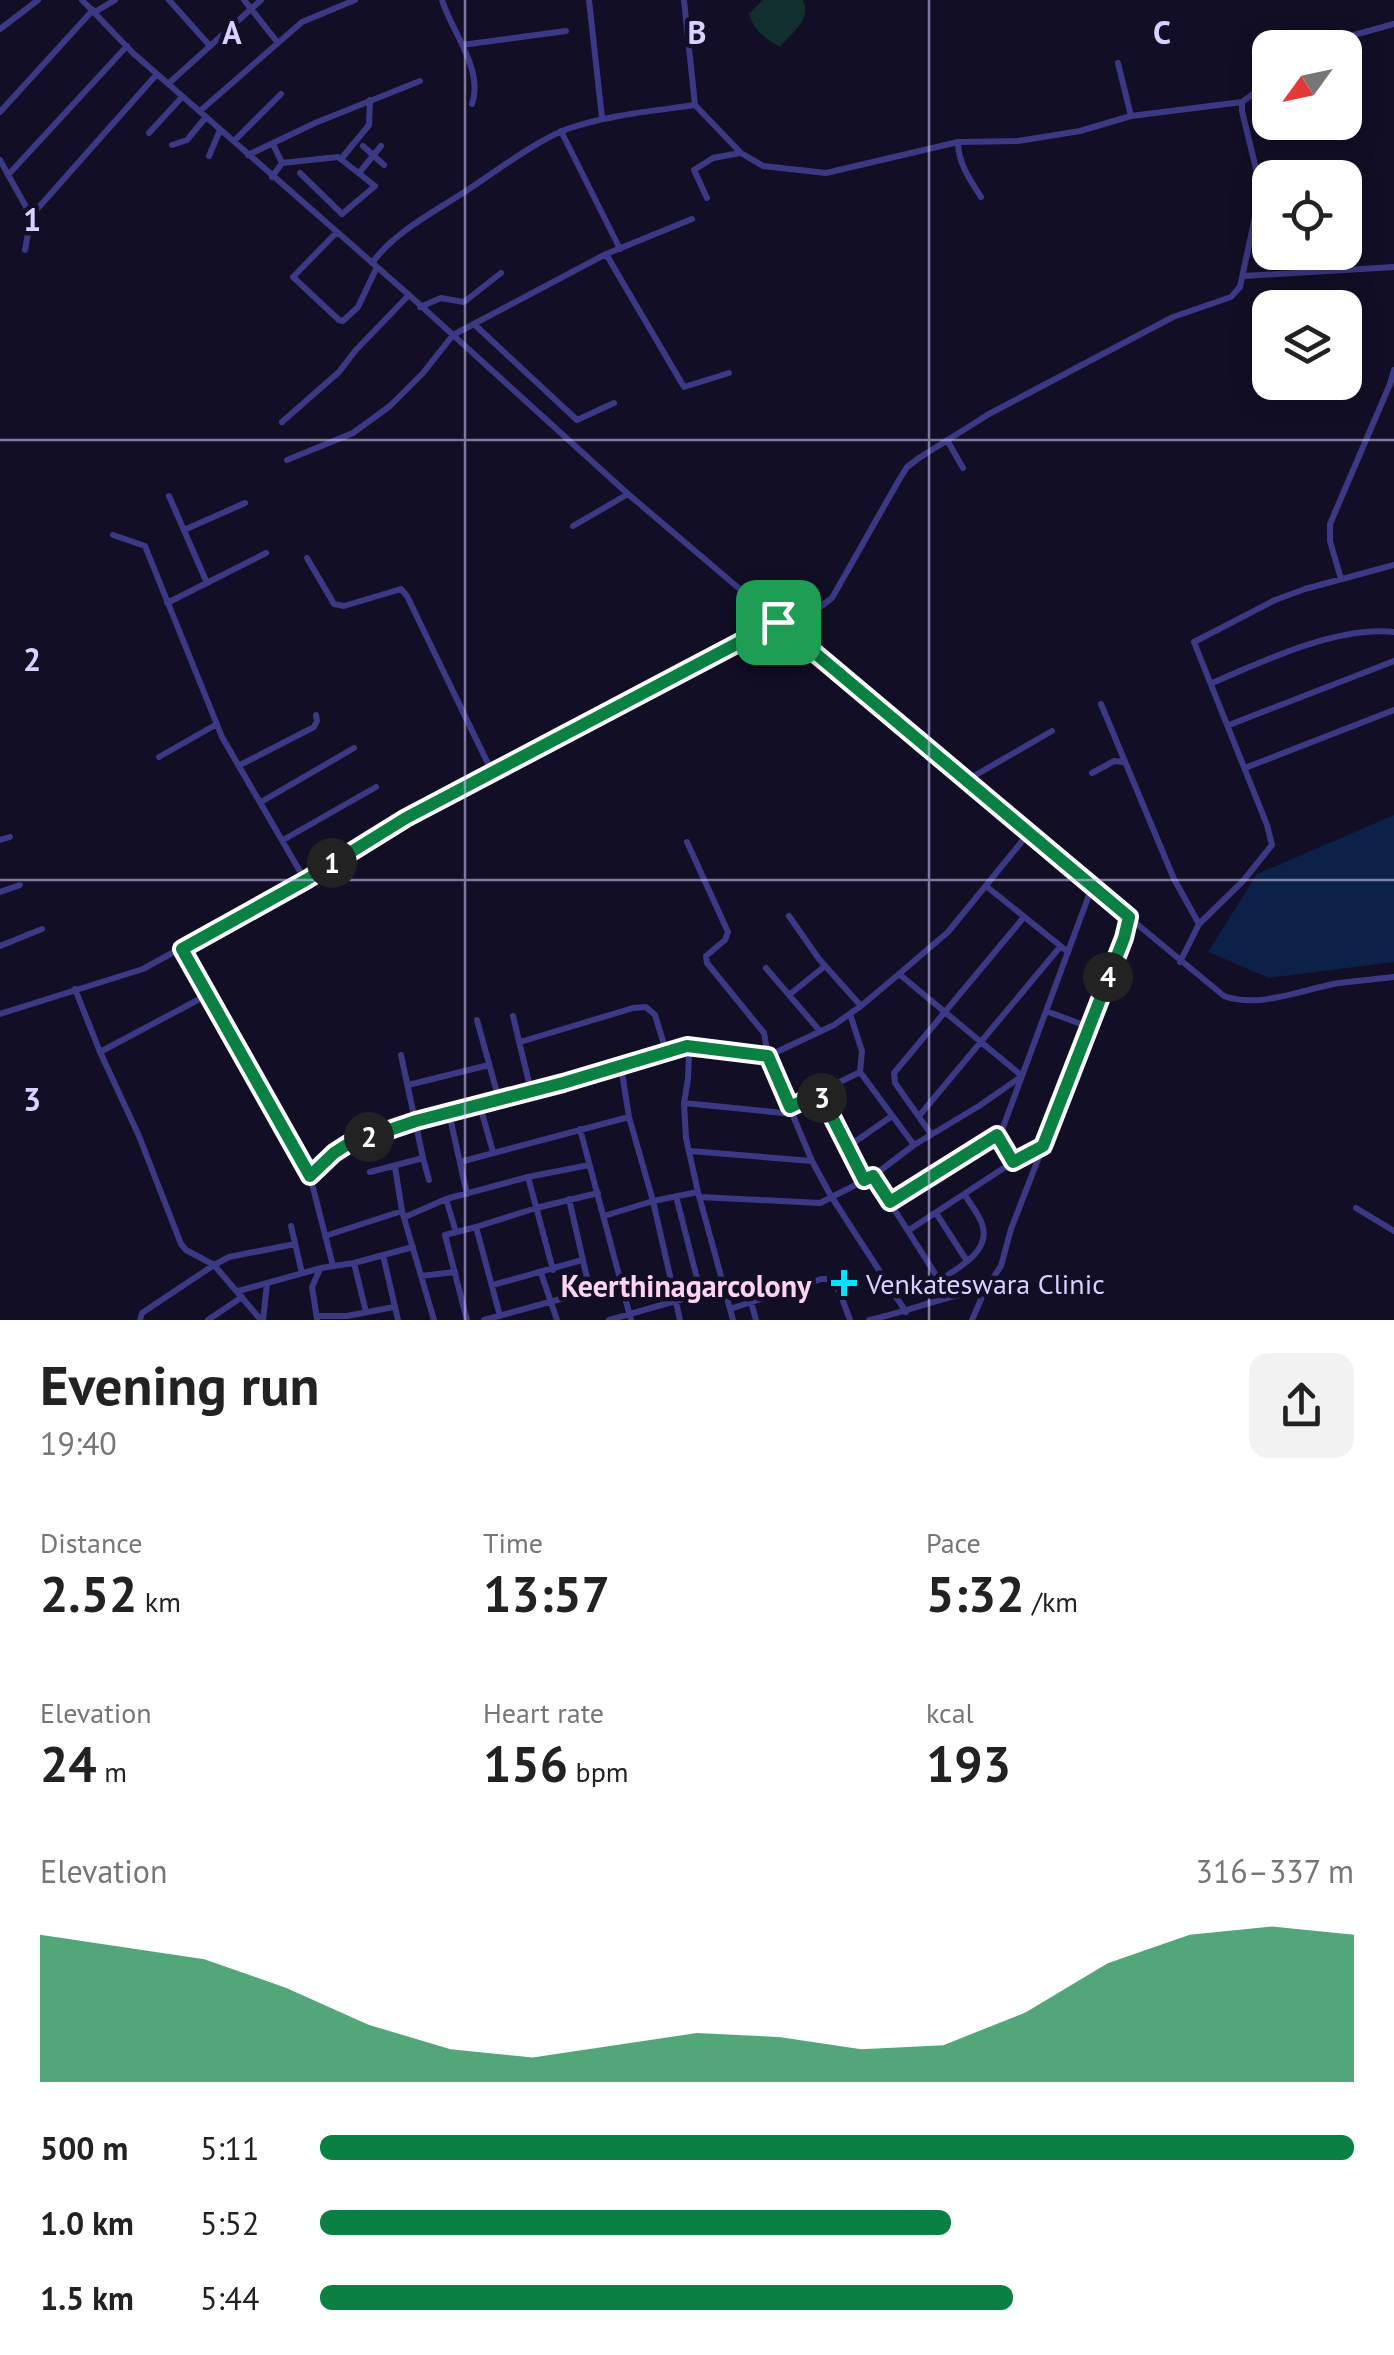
<!DOCTYPE html>
<html lang="en">
<head>
<meta charset="utf-8">
<style>
	:root { --surface:#fff; --page:#f2f2f2; --text:#222; --muted:#767676; --accent:#0b8043 }
	body { margin:0; font-family:"PT Sans",sans-serif; background:var(--page); color:var(--text); height:100vh; display:flex; flex-direction:column; font-size:38px; white-space:nowrap }
	* { box-sizing:border-box; margin:0 }
	p { font-size:32px; color:var(--muted) }
	.icon { flex:none; width:55px; height:55px; fill:none; stroke:currentColor; stroke-width:2; stroke-linecap:round; stroke-linejoin:round }
	.map { position:relative; height:1320px; overflow:hidden }
	.details { display:flex; flex-direction:column; background:var(--surface); flex:1 }
	.details>* { flex:none }
	.needle { width:65px; rotate:237deg }
	.tools { position:absolute; left:1252px; top:30px; display:grid; gap:20px }
	.tools a { display:grid; place-items:center; width:110px; height:110px; border-radius:20px; background:var(--surface); box-shadow:0 5px 25px #0003; font-size:50px }
	.pin { position:absolute; display:grid; place-items:center; width:85px; height:85px; color:#fff; margin:-42px; border-radius:20px; box-shadow:0 5px 15px #0006 }
	.km { position:absolute; width:50px; height:50px; margin:-25px; border-radius:50%; background:#222; color:#fff; font-size:28px; line-height:50px; text-align:center }
	.round { display:grid; place-items:center; flex:none; width:105px; height:105px; border-radius:20px; background:var(--page) }
	.headline { display:flex; align-items:center; justify-content:space-between; height:170px; padding:0 40px }
	h1 { font-size:55px; font-weight:700; line-height:75px }
	.figures { display:grid; grid-template-columns:repeat(3,1fr); gap:15px; height:170px; padding:10px 40px }
	.figures div { display:grid; align-content:center }
	.figures b { font-size:50px; font-weight:700 }
	.figures small { font-size:28px; font-weight:400 }
	.figures p { font-size:28px }
	.chart { height:280px; padding:20px 40px }
	.chart p { display:flex; justify-content:space-between }
	.chart svg { width:100%; height:180px; margin-top:10px; fill:var(--accent); opacity:.7 }
	ul { padding:0 40px; list-style:none; font-size:32px }
	li { display:grid; grid-template-columns:160px 120px 1fr; align-items:center; height:75px }
	li i { height:25px; border-radius:12px; background:var(--accent) }
	.map>svg:first-child { display:block }
	.green { fill:#112f2e }
	.water { fill:#0b2147 }
	.lines { fill:none; stroke-linecap:round; stroke-linejoin:round }
	.minor { stroke:#3c3984; stroke-width:6 }
	.route-casing { stroke:#fff; stroke-width:20 }
	.route { stroke:#0b8043; stroke-width:12 }
	.grid { fill:none; stroke:#d7d2ff; stroke-width:2.5; stroke-opacity:0.55 }
	.poi-dot { fill:#00e3fd; stroke:#120e25; stroke-width:4 }
	.labels { text-anchor:middle; dominant-baseline:central; stroke-width:9; stroke-linejoin:round; paint-order:stroke }
	.poi-label { font-size:28px; fill:#d7d2ff; stroke:#120e25; text-anchor:start }
	.neighbourhood-label { font-size:30px; font-weight:bold; fill:#ffd4ef; stroke:#120e25 }
	.grid-label { font-size:32px; text-anchor:middle; font-weight:bold; fill:#d7d2ff; stroke:#120e25; stroke-width:9; stroke-linejoin:round; paint-order:stroke }
</style>
</head>
<body>
<div class="map">
<svg width="1394" height="1320" viewBox="0 0 1394 1320">
	<rect width="100%" height="100%" fill="#120e25"/>
	<path class="green" d="M763 0H803C812 20 793 31 780 47 766 39 754 31 749 14Z"/>
	<path class="water" d="M1394 815V962L1269 978 1208 952 1257 874Z"/>
	<g class="lines">
		<path class="minor" d="M82 0 133 53 409 295 628 494 1028 834 1224 996C1259 1009 1303 989 1339 983 1357 981 1376 979 1394 977
			M169 0 210 46
			M244 0 278 43
			M442 0C452 32 484 70 472 104
			M589 0 602 118
			M684 0 695 105 741 153 763 166 826 173 958 142 1018 141 1080 131 1131 116 1242 102
			M95 12 115 0
			M0 29 38 0
			M462 45 566 31
			M1324 48 1336 40 1394 24
			M1118 63 1131 116
			M168 84 261 0
			M200 111 302 22 355 0
			M0 112 93 10
			M561 131 620 249
			M149 133 182 97
			M234 141 281 94
			M958 142C958 163 970 180 981 197
			M273 144 282 163
			M172 145 187 140 206 117
			M363 146 384 165
			M248 155 315 123 420 81
			M209 156 220 130
			M341 159 369 125 370 100
			M0 160 31 216
			M359 173 381 146
			M8 175 127 46
			M272 177 282 163 338 157 375 186 342 214 300 173
			M707 198 694 170 713 158 740 153
			M337 232 293 277 339 320 343 321 358 307 377 267
			M25 250 31 216 157 74
			M606 254 684 387 729 373
			M372 263C395 231 436 211 469 189 498 170 536 141 567 129 609 115 652 111 695 105
			M1243 276 1394 267
			M420 307 441 298 464 302 501 273
			M475 325 577 420 614 403
			M282 422 339 372 355 351 409 295
			M947 440 963 468
			M287 460 353 433 390 406 423 373 453 335 606 254 692 219
			M169 496 207 583
			M573 526 628 494
			M184 530 245 503
			M113 535 145 546 222 737 305 880
			M307 558 334 604 344 606 401 589 407 596 492 772
			M1341 579 1330 541V524L1390 384 1394 370
			M167 603 266 553
			M788 631 832 598 899 480 907 467 919 458 989 414 1173 317 1231 297 1240 287 1259 198V181L1242 111V102L1270 82
			M1212 683C1263 661 1337 626 1394 632
			M1101 704 1174 879 1199 924
			M1229 725 1394 661
			M159 757 217 724
			M240 765 314 727 317 721 316 715
			M1245 768 1394 710
			M1092 773 1114 761 1125 762
			M967 780 1052 731
			M261 802 354 748
			M0 840 10 837
			M283 840 376 787
			M687 842 728 932 725 940 706 956 707 963 764 1033 768 1056 812 1161 831 1196 906 1312
			M986 886 1068 952
			M0 892 20 885
			M789 916 819 959 861 1006
			M0 946 42 929
			M182 949 310 1176 333 1266
			M1180 962 1199 924 1243 881 1272 845 1267 825 1194 642 1275 600 1305 589 1394 565
			M766 968 819 1030
			M75 989 100 1052 139 1136 181 1244 186 1250 214 1265 229 1257 295 1244
			M789 995 825 966
			M1046 1011 1089 1027
			M0 1014 143 969 305 880 405 818 777 623
			M850 1014 862 1051 860 1072 914 1145
			M513 1016 531 1091
			M477 1020 499 1100
			M520 1042 633 1008 646 1007 655 1015 666 1051
			M687 1046 689 1054 688 1079 684 1103 686 1138 698 1192 733 1320
			M100 1052 209 994
			M621 1066 629 1117 653 1201 680 1320
			M408 1085 489 1065
			M819 1093 864 1180
			M684 1103 793 1114
			M480 1106 493 1152
			M790 1107 860 1072
			M449 1113 467 1194
			M919 1116 1060 947
			M580 1129 631 1320
			M931 1134 895 1083 894 1073 1024 917
			M997 1135 1013 1162
			M846 1148 892 1116
			M690 1151 812 1161
			M423 1158 429 1180
			M460 1162 629 1117
			M395 1167 402 1211 434 1320
			M370 1172 423 1158 401 1055
			M310 1176 333 1153 347 1144 416 1121 563 1083 687 1046 751 1056H768L834 1025 861 1006 899 974 948 932 1028 834
			M873 1176 950 1297
			M528 1177 553 1270
			M676 1196 701 1294
			M700 1197 820 1203 873 1176 914 1145 979 1106 1022 1076 899 974
			M569 1199 590 1291
			M890 1202 997 1135 1002 1130 1092 887
			M1356 1208 1394 1231
			M936 1213 967 1261
			M604 1216 653 1201 698 1192
			M405 1217 446 1199
			M291 1226 302 1273
			M476 1227 536 1208 598 1193
			M909 1230 1013 1162 1042 1147
			M456 1232 446 1199 528 1177 589 1165
			M325 1236 402 1211
			M383 1255 398 1320
			M354 1263 366 1312
			M541 1273 557 1320
			M421 1276 455 1272
			M940 1280C958 1268 992 1251 982 1224 979 1214 970 1204 965 1195
			M493 1285 582 1260
			M238 1291 321 1268 354 1263 413 1247
			M751 1302 756 1320
			M730 1309 821 1279H827L839 1290 850 1320
			M317 1316H347L394 1307
			M317 1319 312 1287 320 1269
			M140 1320 142 1313 214 1265 261 1320
			M208 1320 242 1297
			M263 1320 267 1284
			M467 1320 445 1235 476 1227 500 1316
			M484 1320 590 1291 622 1285
			M609 1320 725 1287
			M869 1320C907 1312 944 1296 983 1290
			M972 1320 985 1290 1001 1266 1011 1229 1124 938 1129 917"/>
	</g>
	<g class="lines">
		<defs>
			<path id="route" d="M778 622 1129 917 1124 938 1043 1146 1013 1162 997 1135 890 1202 873 1176 864 1180 820 1093 790 1107 768 1056 687 1046 563 1083 416 1121 348 1144 334 1153 310 1176 182 949 306 880 406 818Z"/>
		</defs>
		<use href="#route" class="route-casing"/>
		<use href="#route" class="route"/>
	</g>
	<path class="grid" d="M465 0V1320M929 0V1320M0 440H1394M0 880H1394"/>
	<path class="poi-dot" d="M839 1268h10v10h10v10h-10v10h-10v-10h-10v-10h10z"/>
	<g class="labels">
		<g class="poi-label">
			<text x="866" y="1283">Venkateswara Clinic</text>
		</g>
		<g class="neighbourhood-label">
			<text x="686" y="1285">Keerthinagarcolony</text>
		</g>
	</g>
	<g class="grid-label">
		<text x="232" y="44">A</text>
		<text x="697" y="44">B</text>
		<text x="1162" y="44">C</text>
		<text x="32" y="231">1</text>
		<text x="32" y="671">2</text>
		<text x="32" y="1111">3</text>
	</g>
</svg>
<div class="tools">
<a><svg class="needle" viewBox="-14 -14 28 28"><path d="M0-13l5 13h-10z" fill="#e53935"/><path d="M0 13l5-13h-10z" fill="#767676"/></svg></a>
<a><svg class="icon" aria-label="locate" viewBox="0 0 24 24"><circle cx="12" cy="12" r="6"/><path d="M12 2v4M12 18v4M2 12h4M18 12h4"/></svg></a>
<a><svg class="icon" aria-label="layers" viewBox="0 0 24 24"><path d="M12 4l9 5-9 5-9-5zM3 14l9 5 9-5"/></svg></a>
</div>
<div class="pin" style="left:778px;top:622px;background:#1e9e55"><svg class="icon" aria-label="arrive" viewBox="0 0 24 24"><path d="M6 21V4h12l-3 4 3 4H6"/></svg></div>
<b class="km" style="left:332px;top:863px">1</b>
<b class="km" style="left:369px;top:1137px">2</b>
<b class="km" style="left:822px;top:1098px">3</b>
<b class="km" style="left:1108px;top:977px">4</b>
</div>
<section class="details">
<div class="headline"><div><h1>Evening run</h1><p>19:40</p></div><a class="round"><svg class="icon" aria-label="share" viewBox="0 0 24 24"><path d="M12 15V3M7 8l5-5 5 5M5 13v7h14v-7"/></svg></a></div>
<div class="figures">
<div><p>Distance</p><b>2.52<small> km</small></b></div>
<div><p>Time</p><b>13:57</b></div>
<div><p>Pace</p><b>5:32<small> /km</small></b></div>
</div>
<div class="figures">
<div><p>Elevation</p><b>24<small> m</small></b></div>
<div><p>Heart rate</p><b>156<small> bpm</small></b></div>
<div><p>kcal</p><b>193</b></div>
</div>
<div class="chart"><p><span>Elevation</span>316–337 m</p>
<svg viewBox="0 0 160 44" preserveAspectRatio="none"><path d="M0 44V8L10 11L20 14L30 21L40 30L50 36L60 38L70 35L80 32L90 33L100 36L110 35L120 27L130 15L140 8L150 6L160 8V44z"/></svg>
</div>
<ul>
<li><b>500 m</b>5:11<i style="width:100%"></i></li>
<li><b>1.0 km</b>5:52<i style="width:61%"></i></li>
<li><b>1.5 km</b>5:44<i style="width:67%"></i></li>
</ul>
</section>
</body>
</html>
